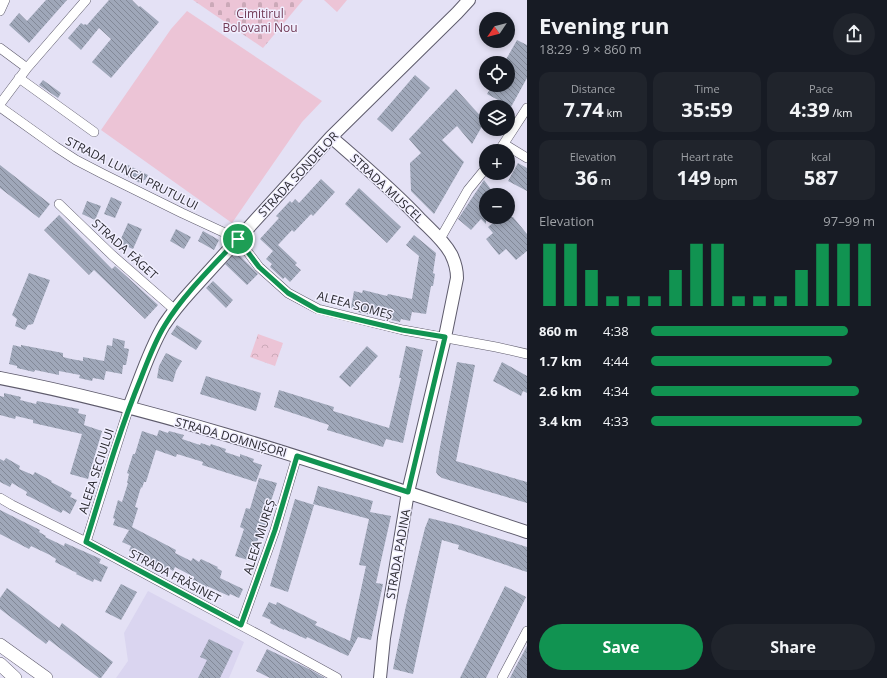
<!DOCTYPE html>
<html lang="en">
<head>
<meta charset="utf-8">
<style>
	:root { --surface:#171b24; --page:#20242c; --text:#f1f3f6; --muted:#9ea1a6; --accent:#119351 }
	body { margin:0; font-family:"Open Sans",sans-serif; background:var(--page); color:var(--text); height:100vh; display:flex; flex-direction:column; font-size:15px; white-space:nowrap }
	* { box-sizing:border-box; margin:0 }
	p { font-size:13px; color:var(--muted) }
	.icon { flex:none; width:22px; height:22px; fill:none; stroke:currentColor; stroke-width:2; stroke-linecap:round; stroke-linejoin:round }
	.map { position:relative; flex:1; overflow:hidden }
	.sheet { display:flex; flex-direction:column; background:var(--surface); width:360px }
	.sheet>* { flex:none }
	.needle { width:26px; rotate:235deg }
	.controls { position:absolute; left:479px; top:12px; display:grid; gap:8px }
	.controls a { display:grid; place-items:center; width:36px; height:36px; border-radius:50%; background:var(--surface); box-shadow:0 2px 6px #0003; font-size:20px }
	.pin { position:absolute; display:grid; place-items:center; width:34px; height:34px; color:#fff; margin:-17px; border:2px solid #fff; border-radius:50%; box-shadow:0 1px 4px #0007 }
	.round { display:grid; place-items:center; flex:none; width:42px; height:42px; border-radius:21px; background:var(--page) }
	.head { display:flex; align-items:center; justify-content:space-between; height:68px; padding:0 12px }
	h1 { font-size:22px; font-weight:700; line-height:30px }
	.metrics { display:grid; grid-template-columns:repeat(3,1fr); gap:6px; height:68px; padding:4px 12px }
	.metrics div { display:grid; align-content:center; border-radius:10px; background:var(--page); text-align:center }
	.metrics b { font-size:20px; font-weight:700 }
	.metrics small { font-size:11px; font-weight:400 }
	.metrics p { font-size:11px }
	.chart { height:112px; padding:8px 12px }
	.chart p { display:flex; justify-content:space-between }
	.chart svg { width:100%; height:72px; margin-top:4px; stroke:var(--accent); stroke-width:6 }
	.cta { display:flex; gap:8px; margin-top:auto; padding:8px 12px }
	.cta a { flex:1; height:46px; border-radius:24px; background:var(--accent); color:#fff; font-size:16px; font-weight:700; line-height:46px; text-align:center }
	.cta a+a { background:var(--page); color:var(--text) }
	ul { padding:0 12px; list-style:none; font-size:13px }
	li { display:grid; grid-template-columns:64px 48px 1fr; align-items:center; height:30px }
	li i { height:10px; border-radius:5px; background:var(--accent) }
	main { display:flex; flex:1; min-height:0 }
	.map>svg:first-child { display:block }
	.built { fill:#dad5f0 }
	.forest { fill:url(#forest-crowns) }
	.cemetery { fill:url(#cemetery-stones) }
	.pitch { fill:#ecc4d6 }
	.building { fill:url(#building-back-hatch) }
	.lines { fill:none; stroke-linecap:round; stroke-linejoin:round }
	.minor-casing { stroke:#5e5b6c; stroke-width:10 }
	.tertiary-casing { stroke:#5e5b6c; stroke-width:14 }
	.secondary-casing { stroke:#5e5b6c; stroke-width:14 }
	.minor { stroke:#fff; stroke-width:9 }
	.tertiary { stroke:#fff; stroke-width:12 }
	.secondary { stroke:#fff; stroke-width:13 }
	.route-casing { stroke:#fff; stroke-width:8 }
	.route { stroke:#119351; stroke-width:5 }
	.labels { text-anchor:middle; dominant-baseline:central; stroke-width:3; stroke-linejoin:round; paint-order:stroke }
	.park-label { font-size:12px; fill:#713a56; stroke:#f1efff }
	.street-label { font-size:12px; fill:#2c2b32; stroke:#f1efff }
</style>
</head>
<body>
<main>
<div class="map">
<svg width="527" height="678" viewBox="0 0 527 678">
	<defs>
		<pattern id="forest-crowns" width="20" height="18" patternUnits="userSpaceOnUse"><rect width="20" height="18" fill="#ecc4d6"/><path d="M2 6a3 3 0 1 1 6 0M12 15a3 3 0 1 1 6 0" fill="none" stroke="#cba9b8"/></pattern>
		<pattern id="cemetery-stones" width="16" height="16" patternUnits="userSpaceOnUse"><rect width="16" height="16" fill="#ecc4d6"/><path d="M2 7V4a2 2 0 0 1 4 0v3zM10 15v-3a2 2 0 0 1 4 0v3z" fill="#cba9b8"/></pattern>
		<pattern id="building-back-hatch" width="6" height="6" patternUnits="userSpaceOnUse"><rect width="6" height="6" fill="#9fa7b9"/><path d="M-1 5l2 2M0 0l6 6M5-1l2 2" fill="none" stroke="#828897"/></pattern>
	</defs>
	<rect width="100%" height="100%" fill="#e4e1f5"/>
	<path class="built" d="M148 591 244 642 229 678H116L128 661 124 633Z"/>
	<path class="forest" d="M258 334 283 343 275 366 250 357Z"/>
	<path class="cemetery" d="M193 0H303L263 48Z"/>
	<path class="pitch" d="M324 0H347L337 12Z
		M187 11 322 101 302 122 232 223 101 130 171 29Z"/>
	<path class="building" d="M46 0H67L29 43 9 25 19 13 27 21Z
		M109 0H132L139 7 140 6 159 22 111 78 92 62 111 39 99 28 81 50 68 38 81 23 84 25 85 24 87 25Z
		M517 40 527 45V78L511 107 487 94 492 85H508V63H504Z
		M415 75 430 88 392 132 377 119Z
		M43 80 61 93 58 98 39 85Z
		M456 89 485 121 472 144 457 126 442 140 464 162 434 214 411 191 410 163 421 153 409 139Z
		M518 163 527 168V191L508 181Z
		M126 164 148 175 145 180H144L142 184 124 175 126 172 123 170Z
		M0 165 50 204 39 218 0 188Z
		M321 179 335 192 313 216 311 214 294 232 292 230 278 245 297 263 295 265 301 270 290 282 285 277 283 279 270 267 272 264 266 259 273 251 260 239 279 218 276 216 290 201 292 203 295 199 299 203Z
		M484 180 495 195H486V224L481 219 471 230 458 219Z
		M359 188 401 227 387 243 345 204Z
		M111 197 122 202 115 218 104 214Z
		M87 201 101 206 95 220 82 214Z
		M59 215 112 269 115 266 158 305 145 319 94 270 89 275 44 230Z
		M500 217H513L527 234V251L516 260 506 249 499 255 486 239 493 233 488 227Z
		M128 223 142 229 133 249 119 243Z
		M176 229 191 237 184 249 170 241Z
		M203 231 219 240 214 250 198 241Z
		M414 235 436 253 433 273 435 274 433 286H431L426 314 412 312 410 321 401 319 400 322 358 312 359 309 351 308 354 291 362 293 363 290 387 296 388 294 412 299 419 256 406 245Z
		M236 252 258 274 247 285 225 264Z
		M29 273 50 280 33 324 28 325 25 330 15 326 17 319 12 315Z
		M213 281 233 300 226 308 206 288Z
		M177 325 202 341 196 350 171 334Z
		M113 338 125 341 124 348 129 349 126 365H123L122 374 106 371 104 380 93 378 92 381 79 378 80 375 59 371V375L35 370 34 372 17 368V366L9 364 13 345 21 347V345L63 353V357L71 359 83 361V357L104 361 107 345 112 346Z
		M367 346 378 356 350 387 339 377Z
		M406 346 423 350 403 443 386 439 383 447 327 430 329 425 274 407 279 390 334 407 333 411 389 428 401 378H399Z
		M166 353 182 361 176 371 173 382 157 378 159 366Z
		M457 362 475 365 456 461 527 482V503L442 478 438 475 436 472 440 447Z
		M502 362 527 376V393L523 391 521 396 493 381Z
		M206 376 261 393 256 411 200 394Z
		M4 393 21 397 20 400 36 404 37 401 79 409 78 413 86 415 84 425 102 431 88 479 70 474 82 434 33 423V420L16 416 15 419 0 415V396L4 397Z
		M159 430 168 433 169 431 184 435 182 439 200 445 201 443 210 446 211 444 226 449 225 452 240 457V454L254 459 253 462 262 465 256 482 202 465 203 462 177 454 176 457 156 450 146 482H144L142 488 141 487 135 507 138 508 132 527 176 550 175 553 191 561 193 558 199 562 201 559 218 567 217 568 222 571 220 578 243 589 239 598 230 594 229 596 207 586V587L193 580 194 577 175 567 173 571 167 567 165 570 129 551 131 546 122 542 129 530 113 525 115 519 113 518 118 500 122 502 128 483H127L129 474 127 473 133 454H135L142 431 157 436Z
		M6 458 20 466 19 469 33 475 35 472 52 481 51 482 72 493 70 497 77 500 70 514 63 510 61 513 38 501 26 495 27 492 12 483 10 487 0 482V459L4 461Z
		M259 478 277 483 267 513 270 515 264 534 260 533 251 561 235 556 244 529 240 527 246 508 250 509Z
		M318 486 373 501 370 512 391 516 376 583 383 584 371 640 358 637 348 656 307 637 306 639 284 629V630L270 623 271 620 262 616 269 602 276 605 277 602 317 622 315 625 350 641 366 566 359 565 369 519 313 504Z
		M295 499 314 505 288 592 270 586Z
		M0 510 40 530 39 532 46 536 45 537 64 546 65 543 101 559 99 563 108 567 101 582 94 579 93 582 76 574 77 573 55 562 56 559 50 555 31 546 29 549 0 534Z
		M429 518 457 525 527 547V572L458 549 459 545 442 540 413 674 393 669 406 606 421 544 425 528Z
		M121 584 137 592 121 620 105 612Z
		M505 586 526 597 486 678H460Z
		M7 588 59 628 62 623 113 662 101 678H99L49 640 46 644 0 609V598Z
		M209 639 233 651 220 678H198L207 660 200 657Z
		M527 646V678H510L514 670Z
		M267 649 309 669 325 678H270L256 671Z"/>
	<g class="lines">
		<defs>
			<path id="minor" d="M0 11 5 0
				M0 48 27 68
				M19 78 94 132
				M0 104 27 68 86 0
				M0 107 56 147 76 160 103 174 182 213 238 239 259 267 278 284 288 293 318 309 403 330 496 347 527 354
				M504 144 527 158
				M499 151 527 108
				M59 204 112 255 175 310
				M440 239 468 190 486 168
				M0 498 12 505 86 542 261 636 337 678
				M86 542 129 407
				M241 625 275 530 297 456
				M502 678 527 631"/>
			<path id="tertiary" d="M331 137C362 164 393 190 421 220 432 231 444 241 451 254 455 262 457 269 457 278L445 337 408 492 384 638 380 678
				M0 378C180 413 353 475 527 532
				M129 407C140 380 149 350 164 325 172 313 181 302 191 291L331 137 457 13 469 0"/>
			<path id="secondary" d="M0 645 46 678
				M0 664 15 678"/>
		</defs>
		<use href="#minor" class="minor-casing"/>
		<use href="#tertiary" class="tertiary-casing"/>
		<use href="#secondary" class="secondary-casing"/>
		<use href="#minor" class="minor"/>
		<use href="#tertiary" class="tertiary"/>
		<use href="#secondary" class="secondary"/>
	</g>
	<g class="lines">
		<defs>
			<path id="route" d="M238 239 259 267 278 284 288 293 318 310 402 330 445 337 408 492 297 456 275 530 241 625 86 542C103 487 119 431 141 378 148 360 155 341 165 325 183 295 214 265 238 239Z"/>
		</defs>
		<use href="#route" class="route-casing"/>
		<use href="#route" class="route"/>
	</g>
	<g class="labels">
		<g class="park-label">
			<text x="260" y="13">Cimitirul<tspan x="260" dy="14">Bolovani Nou</tspan></text>
		</g>
		<g class="street-label">
			<text transform="translate(132 173) rotate(27)">STRADA LUNCA PRUTULUI</text>
			<text transform="translate(298 174) rotate(-47)">STRADA SONDELOR</text>
			<text transform="translate(387 188) rotate(43)">STRADA MUSCEL</text>
			<text transform="translate(125 249) rotate(42)">STRADA FĂGET</text>
			<text transform="translate(355 305) rotate(15)">ALEEA SOMEȘ</text>
			<text transform="translate(231 437) rotate(16)">STRADA DOMNIȘORI</text>
			<text transform="translate(96 471) rotate(-72)">ALEEA SECIULUI</text>
			<text transform="translate(259 537) rotate(-72)">ALEEA MUREȘ</text>
			<text transform="translate(398 554) rotate(-80)">STRADA PADINA</text>
			<text transform="translate(175 576) rotate(28)">STRADA FRĂSINET</text>
		</g>
	</g>
</svg>
<div class="controls">
<a><svg class="needle" viewBox="-14 -14 28 28"><path d="M0-13l5 13h-10z" fill="#e53935"/><path d="M0 13l5-13h-10z" fill="#9ea1a6"/></svg></a>
<a><svg class="icon" aria-label="locate" viewBox="0 0 24 24"><circle cx="12" cy="12" r="6"/><path d="M12 2v4M12 18v4M2 12h4M18 12h4"/></svg></a>
<a><svg class="icon" aria-label="layers" viewBox="0 0 24 24"><path d="M12 4l9 5-9 5-9-5zM3 14l9 5 9-5"/></svg></a>
<a>+</a>
<a>−</a>
</div>
<div class="pin" style="left:238px;top:239px;background:#1e9e55"><svg class="icon" aria-label="arrive" viewBox="0 0 24 24"><path d="M6 21V4h12l-3 4 3 4H6"/></svg></div>
</div>
<section class="sheet">
<div class="head"><div><h1>Evening run</h1><p>18:29 · 9 × 860 m</p></div><a class="round"><svg class="icon" aria-label="share" viewBox="0 0 24 24"><path d="M12 15V3M7 8l5-5 5 5M5 13v7h14v-7"/></svg></a></div>
<div class="metrics">
<div><p>Distance</p><b>7.74<small> km</small></b></div>
<div><p>Time</p><b>35:59</b></div>
<div><p>Pace</p><b>4:39<small> /km</small></b></div>
</div>
<div class="metrics">
<div><p>Elevation</p><b>36<small> m</small></b></div>
<div><p>Heart rate</p><b>149<small> bpm</small></b></div>
<div><p>kcal</p><b>587</b></div>
</div>
<div class="chart"><p><span>Elevation</span>97–99 m</p>
<svg viewBox="0 0 160 44" preserveAspectRatio="none"><path d="M5 44V6M15 44V6M25 44V22M35 44V38M45 44V38M55 44V38M65 44V22M75 44V6M85 44V6M95 44V38M105 44V38M115 44V38M125 44V22M135 44V6M145 44V6M155 44V6"/></svg>
</div>
<ul>
<li><b>860 m</b>4:38<i style="width:88%"></i></li>
<li><b>1.7 km</b>4:44<i style="width:81%"></i></li>
<li><b>2.6 km</b>4:34<i style="width:93%"></i></li>
<li><b>3.4 km</b>4:33<i style="width:94%"></i></li>
</ul>
<div class="cta"><a>Save</a><a>Share</a></div>
</section>
</main>
</body>
</html>
